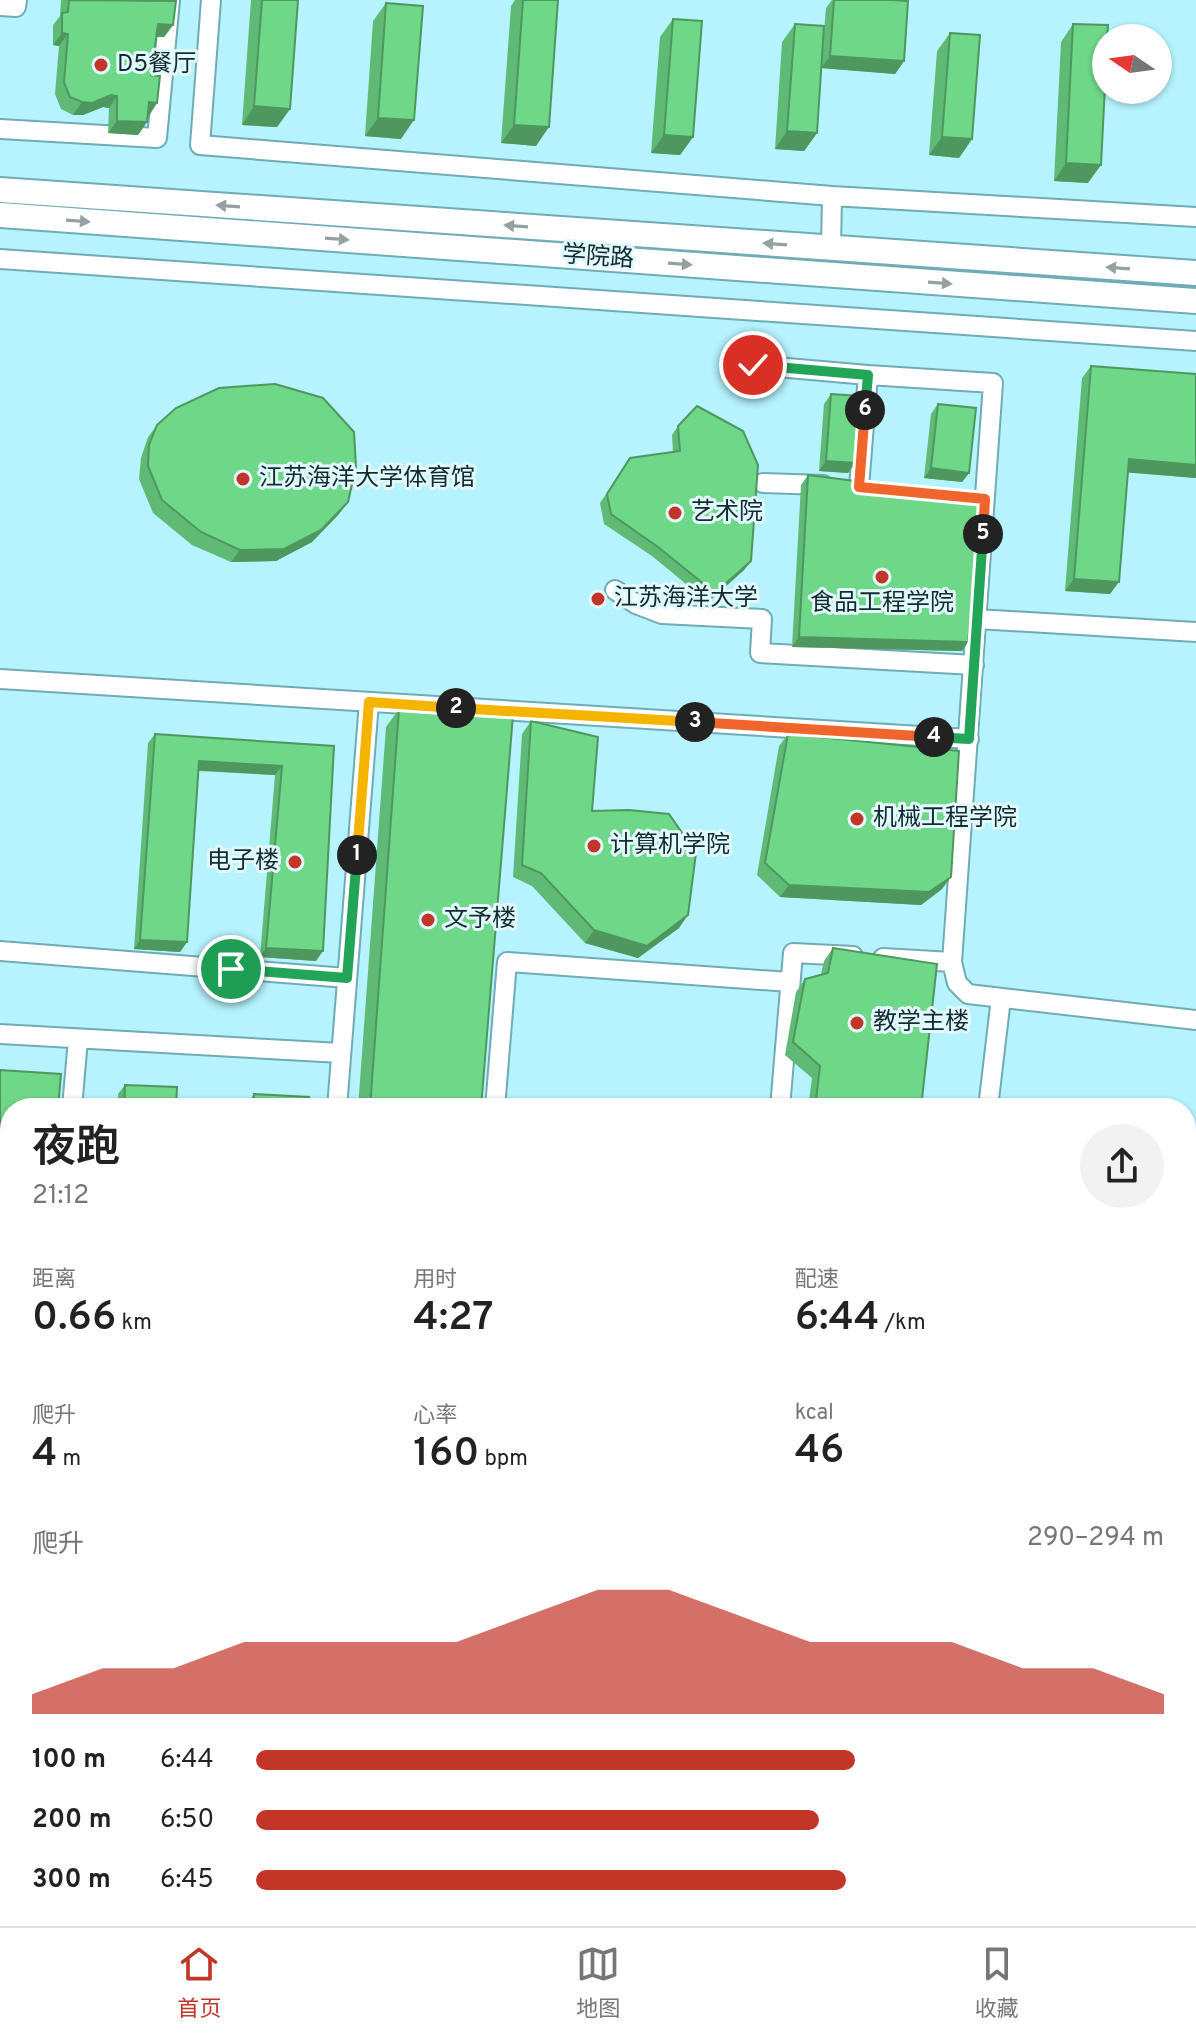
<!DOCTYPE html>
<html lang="zh">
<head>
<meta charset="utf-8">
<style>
	:root { --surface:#fff; --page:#f2f2f2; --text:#222; --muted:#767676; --line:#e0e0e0; --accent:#c23527 }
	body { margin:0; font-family:Overpass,"Noto Sans SC",sans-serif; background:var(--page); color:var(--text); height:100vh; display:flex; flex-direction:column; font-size:30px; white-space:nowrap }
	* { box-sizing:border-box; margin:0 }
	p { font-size:26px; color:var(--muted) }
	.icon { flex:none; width:44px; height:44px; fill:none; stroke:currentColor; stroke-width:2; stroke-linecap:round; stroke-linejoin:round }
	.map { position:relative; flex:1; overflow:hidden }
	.drawer { position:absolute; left:0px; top:1098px; width:1196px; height:828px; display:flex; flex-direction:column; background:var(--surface); border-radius:32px 32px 0 0; box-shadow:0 2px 6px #0004 }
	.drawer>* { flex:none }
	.needle { width:52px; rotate:283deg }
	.tools { position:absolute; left:1092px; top:24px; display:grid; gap:16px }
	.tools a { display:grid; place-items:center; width:80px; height:80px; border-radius:50%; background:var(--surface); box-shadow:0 2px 6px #0004; font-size:40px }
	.pin { position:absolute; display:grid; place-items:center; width:68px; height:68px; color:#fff; margin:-34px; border:4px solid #fff; border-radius:50%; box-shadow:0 2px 8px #0007 }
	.km { position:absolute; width:40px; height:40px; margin:-20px; border-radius:50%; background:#222; color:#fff; font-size:22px; line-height:40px; text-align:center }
	.round { display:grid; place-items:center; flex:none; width:84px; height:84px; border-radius:42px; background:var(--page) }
	.summary { display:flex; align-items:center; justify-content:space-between; height:136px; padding:0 32px }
	h1 { font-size:44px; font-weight:600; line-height:60px }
	.metrics { display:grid; grid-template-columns:repeat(3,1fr); gap:12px; height:136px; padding:8px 32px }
	.metrics div { display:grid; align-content:center }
	.metrics b { font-size:40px; font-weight:600 }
	.metrics small { font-size:22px; font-weight:400 }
	.metrics p { font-size:22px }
	.chart { height:224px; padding:16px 32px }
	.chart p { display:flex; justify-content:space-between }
	.chart svg { width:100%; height:144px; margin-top:8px; fill:var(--accent); opacity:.7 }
	ul { padding:0 32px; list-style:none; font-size:26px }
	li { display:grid; grid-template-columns:128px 96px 1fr; align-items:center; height:60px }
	li i { height:20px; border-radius:10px; background:var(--accent) }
	.dock { display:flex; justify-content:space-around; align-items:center; height:112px; border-top:2px solid var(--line); background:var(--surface); font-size:22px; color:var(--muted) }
	.dock a { display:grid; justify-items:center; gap:4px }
	.dock .selected { color:var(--accent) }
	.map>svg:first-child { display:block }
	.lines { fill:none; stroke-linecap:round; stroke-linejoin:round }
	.minor-casing { stroke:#70abb6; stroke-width:22 }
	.major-casing { stroke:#70abb6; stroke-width:28 }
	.minor { stroke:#fff; stroke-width:18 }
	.major { stroke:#fff; stroke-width:24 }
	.wall { fill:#5fba75 }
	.shaded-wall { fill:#4e975f }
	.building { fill:#6fd888; stroke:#4e975f; stroke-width:2 }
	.oneway { fill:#94a0a1 }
	.split-1-casing { stroke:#fff; stroke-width:16 }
	.split-2-casing { stroke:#fff; stroke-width:16 }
	.split-3-casing { stroke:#fff; stroke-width:16 }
	.split-4-casing { stroke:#fff; stroke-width:16 }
	.split-5-casing { stroke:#fff; stroke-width:16 }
	.split-6-casing { stroke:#fff; stroke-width:16 }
	.split-7-casing { stroke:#fff; stroke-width:16 }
	.split-1 { stroke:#22a559; stroke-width:10 }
	.split-2 { stroke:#f5b400; stroke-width:10 }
	.split-3 { stroke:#f5b400; stroke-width:10 }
	.split-4 { stroke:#f0652b; stroke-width:10 }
	.split-5 { stroke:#22a559; stroke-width:10 }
	.split-6 { stroke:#f0652b; stroke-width:10 }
	.split-7 { stroke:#22a559; stroke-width:10 }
	.poi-dot { fill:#c23527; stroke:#e1f9fd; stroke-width:3 }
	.labels { text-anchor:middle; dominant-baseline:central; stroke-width:6; stroke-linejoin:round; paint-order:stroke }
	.poi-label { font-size:24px; fill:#122b2f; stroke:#e1f9fd; text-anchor:start }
	.street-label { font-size:24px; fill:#122b2f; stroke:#e1f9fd }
</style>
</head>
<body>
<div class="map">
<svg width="1196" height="1926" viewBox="0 0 1196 1926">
	<rect width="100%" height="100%" fill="#b5f3fe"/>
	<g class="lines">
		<defs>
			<path id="minor" d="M211 0 200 145 832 196 1196 217
				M0 6 16 7 17 0
				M0 129 157 138 170 0
				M831 248 832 196
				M0 259 1196 341
				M753 365 868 375 859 487
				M868 375 993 383 952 962 957 983 968 994 1196 1020
				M763 483 823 485
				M615 590 636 604 662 614 762 619 760 653 974 665
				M977 619 1196 632
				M0 679 969 739
				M0 951 347 978
				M883 958 952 962
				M0 1034 341 1053
				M72 1108 78 1039
				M337 1108 369 702
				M495 1108 507 962 790 982
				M780 1108 793 953 853 956
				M988 1108 1001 998
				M1186 1139 1196 1140
				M0 1311H10
				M1186 1399 1196 1400
				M0 1509H10
				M1186 1820 1188 1831 1186 1851
				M0 1861H10
				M729 1916 840 1926
				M275 1926 276 1916
				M362 1926V1918
				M534 1926 535 1916
				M1178 1926 1179 1916"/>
			<path id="major" d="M0 190 1196 273
				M0 215 1196 301"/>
		</defs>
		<use href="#minor" class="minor-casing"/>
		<use href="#major" class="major-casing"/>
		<use href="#minor" class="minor"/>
		<use href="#major" class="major"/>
	</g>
	<path class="wall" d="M61 0H173V25L164 37H156L151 75 149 116 147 122 138 135 108 133 109 108 103 107 83 115H73L61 109 55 94 59 46 53 45V25L60 16Z
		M251 0H298L290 109 277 127 242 125Z
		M515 0H558L536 146 501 143 511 6Z
		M832 0H890L904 61 895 74 821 68 826 8Z
		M386 3 401 139 365 136 373 21Z
		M673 19 693 137 680 155 651 153 660 37Z
		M795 24 817 133 804 151 775 149 782 42Z
		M1073 24 1088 183 1054 181 1061 42Z
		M950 33 972 139 959 158 929 155 937 51Z
		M1091 366 1196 374V478L1128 472 1110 594 1065 591 1082 378Z
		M831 394 855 463 848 473 819 471 824 404Z
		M938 404 969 473 962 482 924 478 931 414Z
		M157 425 339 514 312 542 276 561 231 562 192 545 153 513 139 479 141 458 148 437Z
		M678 426 751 561 744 570 708 602 652 556 604 524 600 503 630 458 673 452 672 435Z
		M808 475 968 642 962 651 792 647 801 485Z
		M399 709 481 1108H358L386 727Z
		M531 721 592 811 679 928 638 958 585 943 532 886 513 877 522 734Z
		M155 734 334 746 316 961 260 957 275 775 198 771 187 942 180 952 134 949 148 743Z
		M788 734 942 889 921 905 780 897 757 875 779 746Z
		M833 948 921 1108H808L812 1078 785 1055 796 992 805 979 821 974 824 961Z
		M125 1085 176 1108H118V1094Z
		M254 1094 308 1108H247V1104Z
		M323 1916H361L360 1926H323Z
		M403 1916H438V1926H403Z
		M487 1916H521L520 1926H484V1920Z"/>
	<path class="shaded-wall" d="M158 24 173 25 164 37 149 36Z
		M62 33 68 34 59 46 53 45Z
		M830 56 904 61 895 74 821 68Z
		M111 95 117 96 109 108 103 107 83 115H73L82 102Z
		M149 102 157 103 149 116 141 115Z
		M254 106 290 109 277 127 242 125Z
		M378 118 414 120 401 139 365 136Z
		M117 121 147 122 138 135 108 133Z
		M514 125 549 127 536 146 501 143Z
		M787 131 817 133 804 151 775 149Z
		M664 135 693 137 680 155 651 153Z
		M942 137 972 139 959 158 929 155Z
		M1066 163 1101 165 1088 183 1054 181Z
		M1129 459 1196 465V478L1121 472Z
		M826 461 855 463 848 473 819 471Z
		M931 468 969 473 962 482 924 478Z
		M348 502 339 514 312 542 276 561 231 562 240 550Z
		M751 561 744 570 708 602 715 593Z
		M1074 579 1119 582 1110 594 1065 591Z
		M799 637 968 642 962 651 792 647Z
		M199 761 282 766 275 775 192 770Z
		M951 877 942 889 921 905 780 897 789 885Z
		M688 915 679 928 638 958 585 943 594 930Z
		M140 940 187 942 180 952 134 949Z
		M266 948 323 951 316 961 260 957Z
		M0 1277 10 1278V1288L0 1287Z
		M1186 1367 1196 1368V1376L1193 1381 1186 1380Z
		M0 1457 10 1458V1476H0Z"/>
	<path class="building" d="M69 0 176 1 173 25 158 24 151 75 160 76 157 103 149 102 147 122 117 121V96L111 95 92 103 82 102 70 97 64 82 68 34 62 33V13L68 12Z
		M262 0H298L290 109 254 106Z
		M523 0H558L549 127 514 125Z
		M834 0H890L908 1 904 61 830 56Z
		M386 3 423 6 414 120 378 118Z
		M673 19 702 21 693 137 664 135Z
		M795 24 824 26 817 133 787 131Z
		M1073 24 1108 25 1107 38H1106V66L1101 165 1066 163Z
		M950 33 980 35 972 139 942 137Z
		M1091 366 1196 374V465L1129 459 1119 582 1074 579Z
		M275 384 323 398 354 432 356 467 348 502 321 530 284 549 240 550 201 532 162 500 148 466 149 445 157 425 176 408 219 388Z
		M831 394 859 396 855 463 826 461Z
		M938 404 976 408 969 473 931 468Z
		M697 406 743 431 758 465 751 561 715 593 658 547 611 514 607 494 630 458 680 451 678 426Z
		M808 475 982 497 968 642 799 637Z
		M399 709 513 715 481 1108H370Z
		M531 721 598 737 592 811 629 810 669 814 696 853 688 915 647 946 594 930 541 873 522 865Z
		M155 734 334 746 323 951 266 948 282 766 199 761 187 942 140 940Z
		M788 734 959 751 951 877 929 892 789 885 765 863Z
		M833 948 937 964 921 1108H815L820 1066 793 1042 805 979 828 973Z
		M0 1070 61 1074 58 1108H10V1278L0 1277Z
		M125 1085 177 1087 176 1108H124Z
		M254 1094 309 1097 308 1108H253Z
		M1186 1234 1196 1235V1368L1186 1367Z
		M0 1336H10V1458L0 1457Z
		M331 1916H361L360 1926H330Z
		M409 1916H438V1926H409Z
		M492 1916H521L520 1926H491Z"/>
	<defs><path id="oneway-solid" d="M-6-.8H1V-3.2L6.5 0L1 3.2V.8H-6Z" transform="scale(2)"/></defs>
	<g class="oneway">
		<use href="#oneway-solid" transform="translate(228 206) rotate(-176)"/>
		<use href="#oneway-solid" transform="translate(78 221) rotate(4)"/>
		<use href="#oneway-solid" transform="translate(516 226) rotate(-176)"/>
		<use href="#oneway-solid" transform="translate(337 239) rotate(4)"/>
		<use href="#oneway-solid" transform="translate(775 244) rotate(-176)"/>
		<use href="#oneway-solid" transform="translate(680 264) rotate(4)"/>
		<use href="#oneway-solid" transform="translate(1118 268) rotate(-176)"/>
		<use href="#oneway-solid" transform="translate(940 283) rotate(4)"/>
	</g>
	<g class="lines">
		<defs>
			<path id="split-1" d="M231 969 347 978 357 855"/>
			<path id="split-2" d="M357 855 369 702 456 708"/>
			<path id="split-3" d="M456 708 695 722"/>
			<path id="split-4" d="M695 722 934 737"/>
			<path id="split-5" d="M934 737 969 739 983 534"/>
			<path id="split-6" d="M865 410 859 487 985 499 983 534"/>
			<path id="split-7" d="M753 365 868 375 865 410"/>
		</defs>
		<use href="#split-1" class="split-1-casing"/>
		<use href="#split-2" class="split-2-casing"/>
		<use href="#split-3" class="split-3-casing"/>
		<use href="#split-4" class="split-4-casing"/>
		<use href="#split-5" class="split-5-casing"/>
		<use href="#split-6" class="split-6-casing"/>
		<use href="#split-7" class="split-7-casing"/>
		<use href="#split-1" class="split-1"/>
		<use href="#split-2" class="split-2"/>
		<use href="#split-3" class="split-3"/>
		<use href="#split-4" class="split-4"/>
		<use href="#split-5" class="split-5"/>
		<use href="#split-6" class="split-6"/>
		<use href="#split-7" class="split-7"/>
	</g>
	<g class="poi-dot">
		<circle cx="101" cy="65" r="8"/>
		<circle cx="243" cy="479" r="8"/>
		<circle cx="675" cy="513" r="8"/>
		<circle cx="882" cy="577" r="8"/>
		<circle cx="598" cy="599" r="8"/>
		<circle cx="857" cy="819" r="8"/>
		<circle cx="594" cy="846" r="8"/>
		<circle cx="295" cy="862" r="8"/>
		<circle cx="428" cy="920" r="8"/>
		<circle cx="857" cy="1023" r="8"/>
	</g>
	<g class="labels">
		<g class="poi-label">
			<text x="117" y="65">D5餐厅</text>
			<text x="259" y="479">江苏海洋大学体育馆</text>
			<text x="691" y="513">艺术院</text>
			<text x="614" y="599">江苏海洋大学</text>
			<text x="882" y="604" text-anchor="middle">食品工程学院</text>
			<text x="873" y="819">机械工程学院</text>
			<text x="610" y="846">计算机学院</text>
			<text x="279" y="862" text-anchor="end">电子楼</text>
			<text x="444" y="920">文予楼</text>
			<text x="873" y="1023">教学主楼</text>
		</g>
		<g class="street-label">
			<text transform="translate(598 258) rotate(4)">学院路</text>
		</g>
	</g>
</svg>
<div class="tools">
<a><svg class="needle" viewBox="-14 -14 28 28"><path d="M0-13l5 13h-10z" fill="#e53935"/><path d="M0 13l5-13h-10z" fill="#767676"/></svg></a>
</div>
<div class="pin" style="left:231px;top:969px;background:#1e9e55"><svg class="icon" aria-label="arrive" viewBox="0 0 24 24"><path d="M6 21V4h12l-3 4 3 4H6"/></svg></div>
<div class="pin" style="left:753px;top:365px;background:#d93025"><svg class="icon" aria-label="check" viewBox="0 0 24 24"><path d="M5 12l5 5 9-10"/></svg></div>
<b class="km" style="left:357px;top:855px">1</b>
<b class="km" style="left:456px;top:708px">2</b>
<b class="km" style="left:695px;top:722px">3</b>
<b class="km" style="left:934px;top:737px">4</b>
<b class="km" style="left:983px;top:534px">5</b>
<b class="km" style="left:865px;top:410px">6</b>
<section class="drawer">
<div class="summary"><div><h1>夜跑</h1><p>21:12</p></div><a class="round"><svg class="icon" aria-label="share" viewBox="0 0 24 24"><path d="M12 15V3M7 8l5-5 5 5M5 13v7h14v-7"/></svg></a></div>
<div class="metrics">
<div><p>距离</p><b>0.66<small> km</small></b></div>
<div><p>用时</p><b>4:27</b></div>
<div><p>配速</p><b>6:44<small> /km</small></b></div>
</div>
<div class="metrics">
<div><p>爬升</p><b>4<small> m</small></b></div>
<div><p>心率</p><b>160<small> bpm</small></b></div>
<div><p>kcal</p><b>46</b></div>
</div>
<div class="chart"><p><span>爬升</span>290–294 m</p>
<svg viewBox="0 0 160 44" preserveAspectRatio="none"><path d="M0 44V38L10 30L20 30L30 22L40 22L50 22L60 22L70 14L80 6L90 6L100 14L110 22L120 22L130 22L140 30L150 30L160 38V44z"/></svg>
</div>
<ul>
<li><b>100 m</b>6:44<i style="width:66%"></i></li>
<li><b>200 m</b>6:50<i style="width:62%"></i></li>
<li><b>300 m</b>6:45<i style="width:65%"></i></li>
</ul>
</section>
</div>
<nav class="dock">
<a class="selected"><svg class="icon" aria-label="home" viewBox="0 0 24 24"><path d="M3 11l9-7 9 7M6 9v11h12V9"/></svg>首页</a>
<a><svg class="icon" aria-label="map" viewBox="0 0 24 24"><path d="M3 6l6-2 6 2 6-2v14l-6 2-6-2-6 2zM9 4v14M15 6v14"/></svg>地图</a>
<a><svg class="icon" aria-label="saved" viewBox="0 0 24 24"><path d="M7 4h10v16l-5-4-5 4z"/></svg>收藏</a>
</nav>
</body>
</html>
